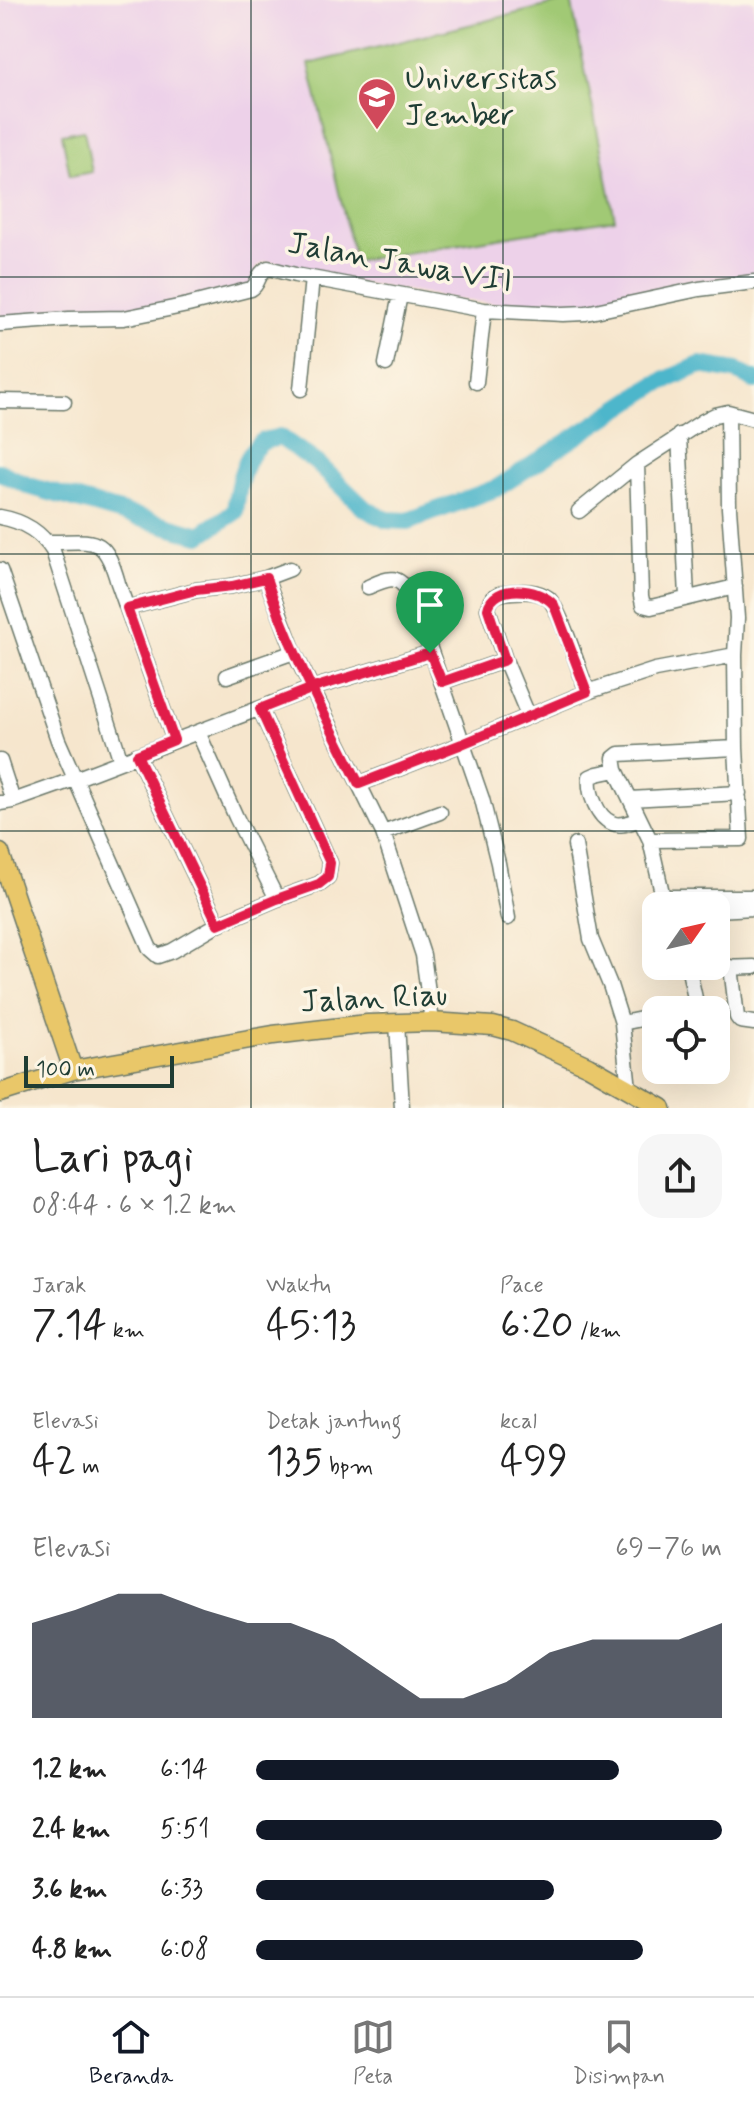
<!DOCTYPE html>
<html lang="id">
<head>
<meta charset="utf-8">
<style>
	:root { --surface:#fff; --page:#f6f6f6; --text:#222; --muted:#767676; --line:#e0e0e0; --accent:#111827 }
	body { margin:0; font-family:Mynerve,sans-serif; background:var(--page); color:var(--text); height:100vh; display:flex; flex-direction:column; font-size:30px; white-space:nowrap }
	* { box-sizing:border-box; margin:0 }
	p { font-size:26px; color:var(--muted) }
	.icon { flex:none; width:44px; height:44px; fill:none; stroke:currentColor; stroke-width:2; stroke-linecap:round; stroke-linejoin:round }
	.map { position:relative; height:1108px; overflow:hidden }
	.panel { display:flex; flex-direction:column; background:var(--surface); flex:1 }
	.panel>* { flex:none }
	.needle { width:52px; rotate:56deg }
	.controls { position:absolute; left:642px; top:892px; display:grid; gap:16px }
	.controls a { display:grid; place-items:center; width:88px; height:88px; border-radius:16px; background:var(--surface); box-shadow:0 8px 32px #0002; font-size:40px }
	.scale { position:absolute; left:24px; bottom:20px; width:150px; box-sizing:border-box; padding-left:8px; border:4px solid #1f3d34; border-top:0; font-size:22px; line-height:28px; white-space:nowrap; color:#1f3d34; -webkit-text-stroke:6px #fcf5e5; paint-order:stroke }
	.pin { position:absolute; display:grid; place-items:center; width:68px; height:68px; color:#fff; margin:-82px -34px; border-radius:50% 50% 50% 0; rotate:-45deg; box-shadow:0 0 8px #0007 }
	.pin .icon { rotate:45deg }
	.round { display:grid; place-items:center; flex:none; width:84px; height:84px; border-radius:24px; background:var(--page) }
	.head { display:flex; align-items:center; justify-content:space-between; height:136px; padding:0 32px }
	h1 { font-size:44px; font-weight:600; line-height:60px }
	.stats { display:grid; grid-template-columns:repeat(3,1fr); gap:12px; height:136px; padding:8px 32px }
	.stats div { display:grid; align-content:center }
	.stats b { font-size:40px; font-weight:600 }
	.stats small { font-size:22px; font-weight:400 }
	.stats p { font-size:22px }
	.chart { height:224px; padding:16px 32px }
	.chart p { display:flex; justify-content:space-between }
	.chart svg { width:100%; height:144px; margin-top:8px; fill:var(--accent); opacity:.7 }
	ul { padding:0 32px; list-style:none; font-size:26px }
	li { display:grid; grid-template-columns:128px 96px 1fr; align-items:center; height:60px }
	li i { height:20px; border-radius:10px; background:var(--accent) }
	.tab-bar { display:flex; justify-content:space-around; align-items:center; height:112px; border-top:2px solid var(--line); background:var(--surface); font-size:22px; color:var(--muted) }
	.tab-bar a { display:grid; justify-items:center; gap:4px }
	.tab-bar .selected { color:var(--accent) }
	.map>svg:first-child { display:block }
	.built { fill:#edd1e9 }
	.green { fill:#a1c974; stroke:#608354; stroke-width:2 }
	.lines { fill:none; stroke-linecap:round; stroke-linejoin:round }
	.river { stroke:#4db6cb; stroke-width:18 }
	.minor-casing { stroke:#6a786a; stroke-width:17 }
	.major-casing { stroke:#6a786a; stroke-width:21 }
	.minor { stroke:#fff; stroke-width:14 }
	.major { stroke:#e9c769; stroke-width:18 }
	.route-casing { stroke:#fff; stroke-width:16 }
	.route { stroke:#e11d48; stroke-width:10 }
	.grid { fill:none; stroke:#1f3d34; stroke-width:2; stroke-opacity:0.55 }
	.labels { text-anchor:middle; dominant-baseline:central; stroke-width:7; stroke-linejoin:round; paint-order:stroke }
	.poi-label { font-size:32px; fill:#1f3d34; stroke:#fcf5e5; text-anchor:start }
	.street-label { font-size:32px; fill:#1f3d34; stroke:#fcf5e5 }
</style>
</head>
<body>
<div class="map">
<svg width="754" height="1108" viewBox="0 0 754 1108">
	<rect width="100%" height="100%" fill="#fcf5e5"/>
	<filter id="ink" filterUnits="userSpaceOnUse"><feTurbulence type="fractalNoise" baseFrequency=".0125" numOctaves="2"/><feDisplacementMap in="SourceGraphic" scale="16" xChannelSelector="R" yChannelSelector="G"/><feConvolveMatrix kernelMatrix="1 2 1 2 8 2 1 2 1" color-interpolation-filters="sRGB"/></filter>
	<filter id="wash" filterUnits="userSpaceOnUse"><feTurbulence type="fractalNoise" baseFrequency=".006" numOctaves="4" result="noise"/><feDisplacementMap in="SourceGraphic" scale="32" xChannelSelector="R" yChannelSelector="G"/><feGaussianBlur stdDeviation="1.8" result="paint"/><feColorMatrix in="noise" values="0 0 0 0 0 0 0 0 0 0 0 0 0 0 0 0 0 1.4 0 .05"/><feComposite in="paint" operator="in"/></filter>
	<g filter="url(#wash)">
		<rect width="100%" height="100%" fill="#f6e6cd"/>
		<path class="built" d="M0 0H754V278L590 308H545L468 301 342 280 273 262H264L257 267 253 287 119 315 102 308 14 321 0 320Z"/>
		<path class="green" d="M571 0 615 219 355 261 309 64Z
			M84 130 92 172 70 176 62 134Z"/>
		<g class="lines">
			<path class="river" d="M0 472 29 486 200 535 235 512C237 491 243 455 262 442 267 439 274 439 280 437L317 463 364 508 387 520 408 521 497 488 655 385 700 365 736 371 754 380"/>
		</g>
	</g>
	<g filter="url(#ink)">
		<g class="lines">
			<defs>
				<path id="minor" d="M0 324 69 319 124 318 188 305 251 289C260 284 256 274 268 268L295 275 484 310 563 314 586 313 699 289 754 282
					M386 364 400 295
					M476 382 484 310
					M301 389 312 278
					M0 401 64 402
					M679 435 687 597
					M637 464 641 596 643 605 651 607 735 587
					M579 511 637 464 703 421 715 415 728 412 754 419
					M0 517C23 521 41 532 53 551L121 761
					M47 542C94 542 104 533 118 583L174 740
					M0 570 58 740 150 949 158 956 172 951 218 924 277 899 319 884 328 877 330 863 260 709
					M266 578 294 652 383 833 423 955 432 1022
					M368 587C390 577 398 573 412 597L482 799 498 863 508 918
					M127 608 196 590 232 586 266 578 290 569
					M227 676 294 652
					M442 682 505 660
					M528 715 505 660 488 609C490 596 498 593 511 592 522 591 538 590 548 598 560 608 580 673 587 692
					M198 732 236 817 277 899
					M137 755 218 924
					M0 761 13 801
					M616 770 597 774 590 777C588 792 597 817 612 823 620 827 631 822 639 820
					M359 784 462 744 587 692 655 670 735 655
					M630 799 739 793
					M0 803 13 801 75 779 313 688 430 653
					M383 833 440 812
					M650 840 741 839 736 748 735 655 737 618 729 508 728 412
					M575 845 591 939 610 985 622 1023 629 1089
					M664 897H754
					M665 906 650 840 616 770 614 758 619 754 736 748
					M716 910 754 908
					M688 966 696 1003 695 1007 691 1010
					M731 967 737 1017 740 1021 754 1023
					M689 969 754 967
					M397 1023 402 1108
					M622 1023 656 1016"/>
				<path id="major" d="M0 853 73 1070
					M0 1093 73 1070 273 1035 367 1024 432 1022 493 1026 512 1031 588 1066 662 1108"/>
			</defs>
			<use href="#minor" class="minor-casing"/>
			<use href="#major" class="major-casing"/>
			<use href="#minor" class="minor"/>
			<use href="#major" class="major"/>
		</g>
	</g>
	<g class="lines" filter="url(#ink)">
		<defs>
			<path id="route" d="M430 653 313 688 260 709 330 863 328 877 319 884 277 899 218 924 137 755 174 740 127 608 196 590 232 586 266 578C289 649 326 717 359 784L462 744 587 692 554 605C540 587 493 583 488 609L505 660 442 682 430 653"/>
		</defs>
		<use href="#route" class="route-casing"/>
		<use href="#route" class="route"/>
	</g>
	<path class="grid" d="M251 0V1108M503 0V1108M0 277H754M0 554H754M0 831H754"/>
	<defs>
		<symbol id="university-pin" viewBox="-11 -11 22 30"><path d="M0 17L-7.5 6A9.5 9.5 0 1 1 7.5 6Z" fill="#d1495b" stroke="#fcf5e5"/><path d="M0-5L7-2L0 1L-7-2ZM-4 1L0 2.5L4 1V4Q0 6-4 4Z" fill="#fff"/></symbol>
	</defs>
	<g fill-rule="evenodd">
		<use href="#university-pin" x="355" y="75" width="44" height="60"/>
	</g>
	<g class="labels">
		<g class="poi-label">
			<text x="405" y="79">Universitas<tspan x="405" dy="37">Jember</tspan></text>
		</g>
		<g class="street-label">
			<text transform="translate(400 263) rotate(10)">Jalan Jawa VII</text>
			<text transform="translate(374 999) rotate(-3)">Jalan Riau</text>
		</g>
	</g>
</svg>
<div class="controls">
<a><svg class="needle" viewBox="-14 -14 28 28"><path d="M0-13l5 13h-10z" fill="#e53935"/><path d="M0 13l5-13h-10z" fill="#767676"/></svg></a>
<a><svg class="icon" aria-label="locate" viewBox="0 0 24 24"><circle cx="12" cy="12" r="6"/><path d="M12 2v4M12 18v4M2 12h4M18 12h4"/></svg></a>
</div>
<div class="scale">100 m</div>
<div class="pin" style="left:430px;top:653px;background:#1e9e55"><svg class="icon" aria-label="arrive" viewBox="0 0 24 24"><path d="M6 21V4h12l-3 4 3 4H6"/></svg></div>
</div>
<section class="panel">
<div class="head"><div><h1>Lari pagi</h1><p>08:44 · 6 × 1.2 km</p></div><a class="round"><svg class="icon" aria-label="share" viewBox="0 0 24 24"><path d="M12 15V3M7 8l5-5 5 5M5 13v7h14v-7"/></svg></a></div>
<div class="stats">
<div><p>Jarak</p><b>7.14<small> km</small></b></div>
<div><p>Waktu</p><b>45:13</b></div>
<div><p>Pace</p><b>6:20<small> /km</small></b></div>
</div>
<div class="stats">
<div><p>Elevasi</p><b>42<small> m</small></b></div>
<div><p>Detak jantung</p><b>135<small> bpm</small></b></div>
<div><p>kcal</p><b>499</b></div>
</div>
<div class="chart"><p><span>Elevasi</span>69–76 m</p>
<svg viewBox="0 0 160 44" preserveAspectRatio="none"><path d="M0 44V15L10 11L20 6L30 6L40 11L50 15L60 15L70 20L80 29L90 38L100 38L110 33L120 24L130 20L140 20L150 20L160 15V44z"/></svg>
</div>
<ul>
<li><b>1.2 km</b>6:14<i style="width:78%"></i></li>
<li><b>2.4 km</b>5:51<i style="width:100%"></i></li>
<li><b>3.6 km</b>6:33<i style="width:64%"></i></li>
<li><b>4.8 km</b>6:08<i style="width:83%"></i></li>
</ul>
</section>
<nav class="tab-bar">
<a class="selected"><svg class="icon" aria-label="home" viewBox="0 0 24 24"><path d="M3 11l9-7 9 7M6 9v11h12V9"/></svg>Beranda</a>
<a><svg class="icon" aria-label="map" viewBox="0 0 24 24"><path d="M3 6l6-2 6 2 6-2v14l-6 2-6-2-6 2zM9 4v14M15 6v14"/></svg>Peta</a>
<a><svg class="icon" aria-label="saved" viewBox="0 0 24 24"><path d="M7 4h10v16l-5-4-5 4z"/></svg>Disimpan</a>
</nav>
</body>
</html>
